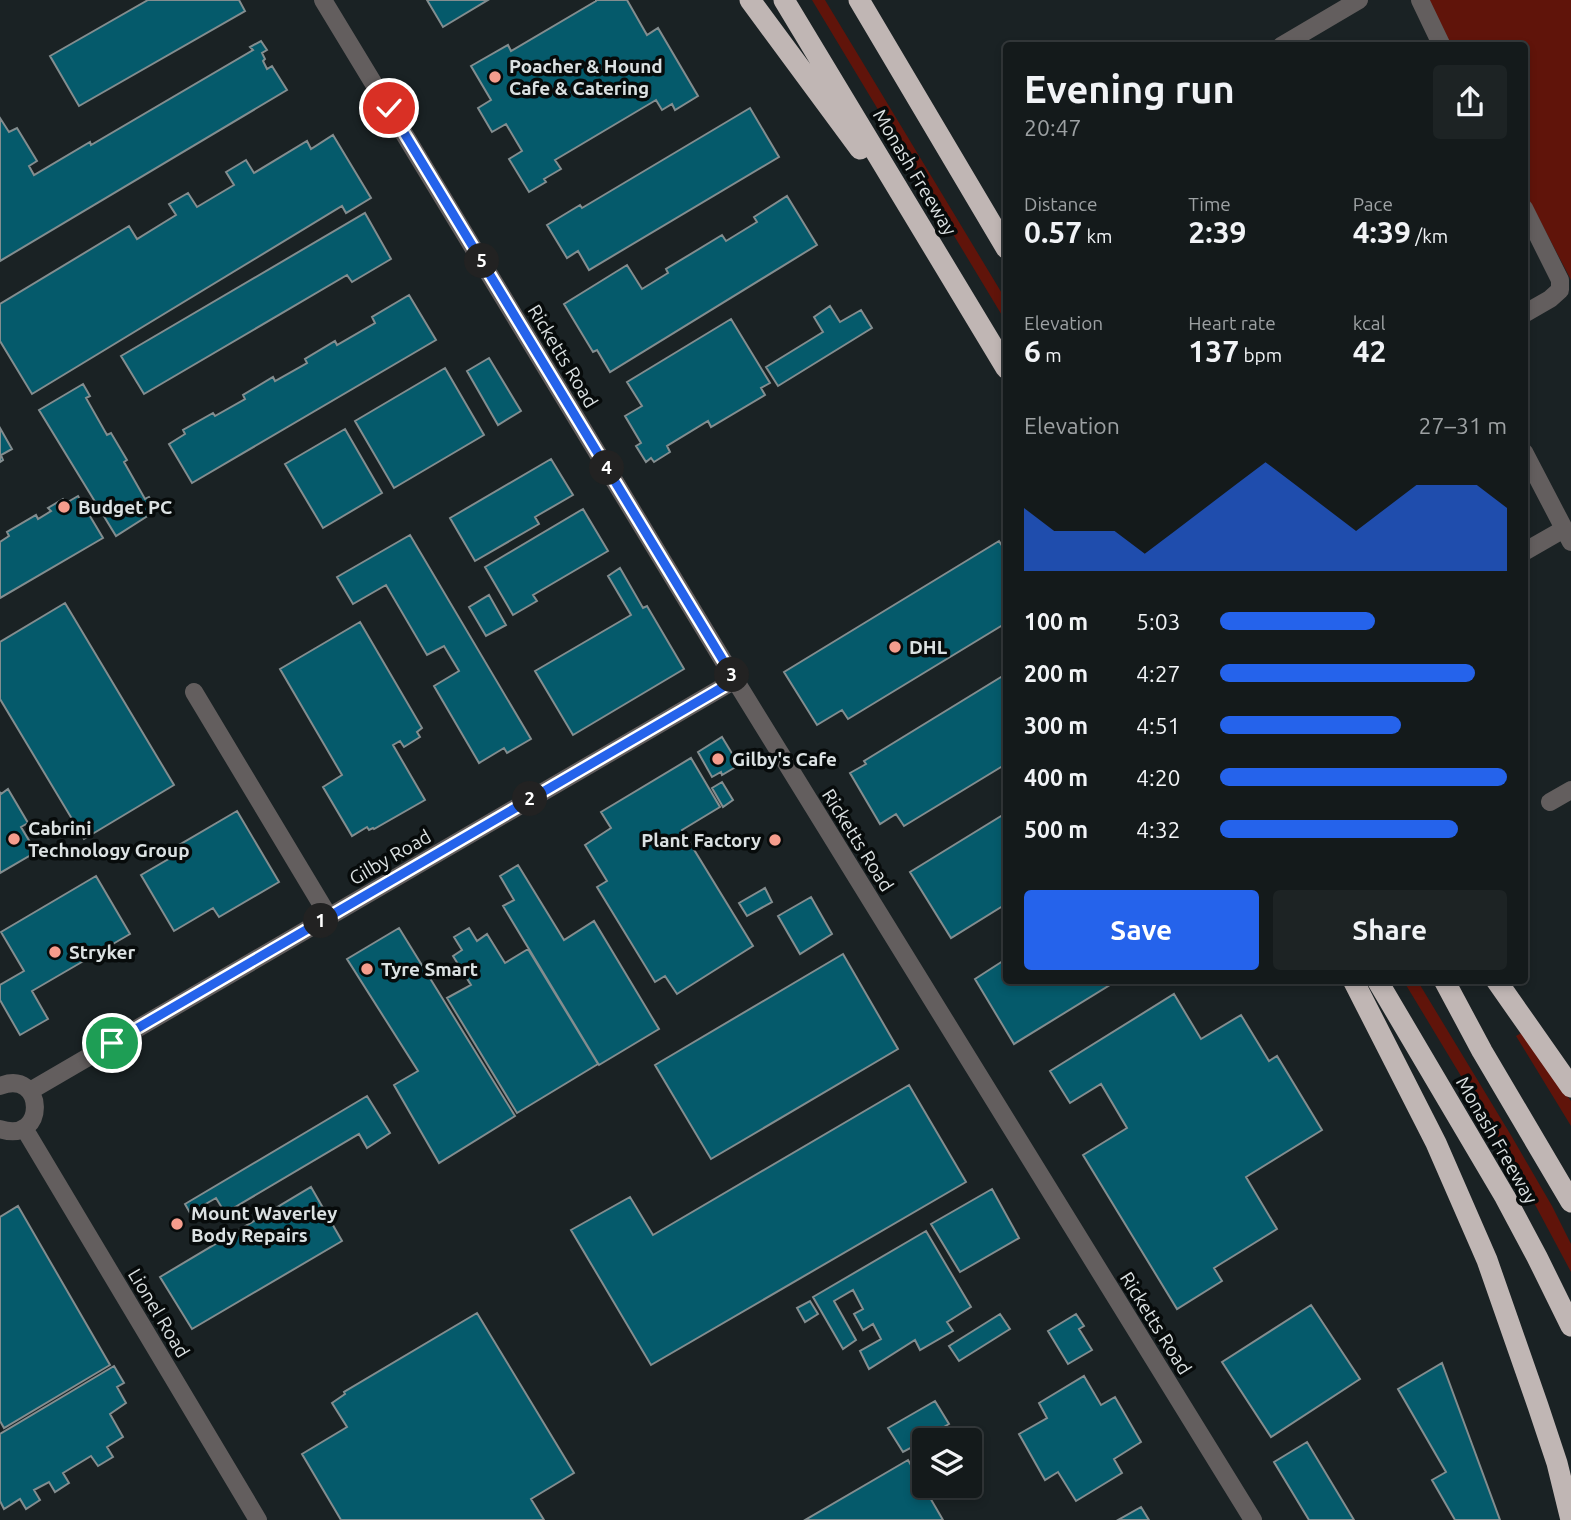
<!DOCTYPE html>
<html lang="en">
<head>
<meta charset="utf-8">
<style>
	:root { --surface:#141a1b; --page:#1d2324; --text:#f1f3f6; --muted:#9da1a3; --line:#33383a; --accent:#2563eb }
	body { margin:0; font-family:Ubuntu,sans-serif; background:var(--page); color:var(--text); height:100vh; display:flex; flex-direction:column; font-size:26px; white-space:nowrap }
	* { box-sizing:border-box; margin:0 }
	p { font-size:23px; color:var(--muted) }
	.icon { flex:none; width:38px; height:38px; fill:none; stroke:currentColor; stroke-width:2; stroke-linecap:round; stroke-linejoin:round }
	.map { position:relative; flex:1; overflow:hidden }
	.drawer { position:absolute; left:1003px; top:42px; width:525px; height:942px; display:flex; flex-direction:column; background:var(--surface); border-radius:7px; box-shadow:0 4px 10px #0003,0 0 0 2px var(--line) }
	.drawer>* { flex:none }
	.tools { position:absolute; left:912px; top:1428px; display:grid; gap:14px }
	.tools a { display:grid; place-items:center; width:70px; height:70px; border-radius:7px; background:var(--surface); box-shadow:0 4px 10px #0003,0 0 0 2px var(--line); font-size:35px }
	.pin { position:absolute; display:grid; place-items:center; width:60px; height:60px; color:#fff; margin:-30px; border:4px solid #fff; border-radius:50%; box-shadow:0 2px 7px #0007 }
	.km { position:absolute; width:35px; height:35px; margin:-18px; border-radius:50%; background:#222; color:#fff; font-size:19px; line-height:35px; text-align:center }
	.round { display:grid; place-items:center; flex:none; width:74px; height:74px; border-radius:7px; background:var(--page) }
	.headline { display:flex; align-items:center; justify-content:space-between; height:119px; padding:0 21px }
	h1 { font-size:38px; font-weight:700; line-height:52px }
	.metrics { display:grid; grid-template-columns:repeat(3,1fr); gap:10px; height:119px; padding:7px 21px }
	.metrics div { display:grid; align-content:center }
	.metrics b { font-size:30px; font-weight:700 }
	.metrics small { font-size:19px; font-weight:400 }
	.metrics p { font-size:19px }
	.chart { height:196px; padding:14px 21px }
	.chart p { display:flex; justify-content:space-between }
	.chart svg { width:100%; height:126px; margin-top:7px; fill:var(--accent); opacity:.7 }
	.primary-button { display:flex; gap:14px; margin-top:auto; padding:14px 21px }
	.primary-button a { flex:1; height:80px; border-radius:7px; background:var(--accent); color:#fff; font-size:28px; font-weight:700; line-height:80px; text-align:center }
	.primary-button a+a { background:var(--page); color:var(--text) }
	ul { padding:0 21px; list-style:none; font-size:23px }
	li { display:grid; grid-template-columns:112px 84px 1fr; align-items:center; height:52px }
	li i { height:18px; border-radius:9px; background:var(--accent) }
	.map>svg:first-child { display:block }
	.green { fill:#60140a }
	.building { fill:#055a6b; stroke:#838d8f; stroke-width:2 }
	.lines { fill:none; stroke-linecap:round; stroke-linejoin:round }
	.minor { stroke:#635e5e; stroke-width:18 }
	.highway { stroke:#c0b6b4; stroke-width:21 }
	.route-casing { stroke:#fff; stroke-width:14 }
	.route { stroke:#2563eb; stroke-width:9 }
	.poi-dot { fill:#f59d8d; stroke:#070b0b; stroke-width:2.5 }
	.labels { text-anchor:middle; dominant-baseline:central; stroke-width:7; stroke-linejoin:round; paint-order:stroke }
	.poi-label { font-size:19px; font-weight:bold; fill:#dbe1e2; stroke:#070b0b; text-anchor:start }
	.street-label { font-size:19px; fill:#dbe1e2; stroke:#070b0b }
</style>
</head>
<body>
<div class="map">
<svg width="1571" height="1520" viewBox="0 0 1571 1520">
	<rect width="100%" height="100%" fill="#1a2224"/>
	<path class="green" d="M812 0H825L1006 300V322Z
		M1428 0H1571V280L1524 190V46L1450 45Z
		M1403 980H1417L1512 1137 1552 1206 1571 1244V1272L1508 1154Z
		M1523 1032 1571 1101V1126L1516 1036Z"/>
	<path class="building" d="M148 0H239L245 11 79 106 50 56Z
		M427 0H488L443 27Z
		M596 0H627L647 35 658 28 698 96 675 110 672 104 662 110 656 100 555 160 561 169 544 179 546 182 529 192 509 159 522 151 506 124 492 132 478 108 491 100 471 66 508 45 511 51 596 1Z
		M261 41 267 50 262 53 265 59 263 61 267 69 272 66 287 90 0 261V118L9 132 17 128 37 161 29 166 34 175 90 142 91 145 253 50 250 47Z
		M750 108 779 157 589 270 578 251 567 258 547 225 580 205 582 208Z
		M333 135 371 198 346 213 342 206 32 394 0 341V304L129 226 137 239 176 215 169 204 188 193 197 207 234 185 226 172 246 160 254 173 307 141 311 149Z
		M787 196 817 245 610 372 597 350 593 352 564 304 627 265 642 289 668 273 666 269 722 235 726 241 757 222 754 217Z
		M365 213 391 259 352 282 347 275 144 394 121 356Z
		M409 295 436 340 192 483 169 444 185 434 183 430 213 413 215 416 245 399 243 395 273 377 275 381 307 363 305 359 335 341 337 345 375 323 372 317Z
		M830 306 840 322 861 310 872 328 778 386 766 367 823 332 814 317Z
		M731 319 770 383 761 388 765 395 711 427 708 421 667 446 670 452 654 462 651 458 646 462 636 446 641 443 625 416 642 406 627 382Z
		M489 358 521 411 498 425 467 371Z
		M445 368 484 435 394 488 355 421Z
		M83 384 90 396 86 398 107 435 111 433 127 460 124 462 145 499 149 497 157 510 116 536 39 410Z
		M0 428 12 449 1 455 3 460 0 462Z
		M345 429 382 493 323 528 285 464Z
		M551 459 573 495 535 517 539 524 475 561 450 518Z
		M78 496 103 538 0 598V542L9 536 7 532 36 515 38 519 51 511 48 508 63 499 66 503Z
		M583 509 608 551 533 595 537 601 513 615 485 567Z
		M410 535 531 739 507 753 504 748 479 763 434 686 459 671 444 646 427 655 386 585 353 604 337 577Z
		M999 541 1006 552V623L848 719 842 710 817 725 784 672Z
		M620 568 643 608 647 606 684 669 573 735 535 671 631 615 608 576Z
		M489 595 506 625 486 636 469 607Z
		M65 603 174 785 84 839 0 699V642Z
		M360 622 422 728 417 732 420 737 404 747 400 741 393 745 425 800 374 829 373 828 369 830 367 827 352 836 323 787 342 775 280 669Z
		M1006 674V764L904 826 896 814 880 824 850 773 866 764 864 761Z
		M722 737 739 765 722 775 721 772 712 777 698 752Z
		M691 758 720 807 682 830 753 946 677 994 665 976 655 982 597 887 607 881 585 845 611 828 601 812Z
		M722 782 733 800 723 807 712 788Z
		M8 789 28 823 21 827 36 852 0 873V792L1 794Z
		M237 811 279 882 219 917 213 908 174 931 141 875 177 854 174 848Z
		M1006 813V904L951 938 910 872Z
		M518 865 564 940 594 921 659 1029 599 1065 503 906 514 900 500 876Z
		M96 876 130 934 32 991 48 1019 20 1035 0 1000V985L24 971 1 932Z
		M765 888 772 902 747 916 739 903Z
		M811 897 832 934 800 954 778 916Z
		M399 928 515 1116 439 1163 394 1085 418 1071 347 959Z
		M469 928 477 941 487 934 505 963 528 949 598 1064 517 1113 447 998 471 985 453 956 462 950 454 937Z
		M843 954 898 1049 711 1159 655 1065Z
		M1006 959V980H1118L1014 1044 975 979Z
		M1174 994 1201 1039 1241 1015 1269 1061 1277 1056 1322 1130 1246 1177 1277 1229 1214 1268 1222 1281 1177 1309 1083 1155 1127 1128 1101 1084 1070 1103 1050 1071Z
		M909 1085 966 1182 651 1365 571 1230 630 1197 653 1235Z
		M367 1096 390 1133 367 1148 359 1134 225 1213 216 1198 190 1213 185 1204Z
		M311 1187 342 1241 192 1329 160 1277Z
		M992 1189 1019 1238 960 1272 931 1224Z
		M18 1206 110 1365 4 1428 0 1421V1217Z
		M926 1231 971 1307 947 1322 953 1331 920 1350 915 1340 869 1369 860 1351 881 1339 873 1324 863 1330 854 1314 863 1309 853 1290 834 1301 856 1340 843 1349 813 1297Z
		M810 1301 818 1314 805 1322 797 1308Z
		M1311 1305 1360 1379 1271 1437 1222 1362Z
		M477 1313 574 1473 531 1499 544 1520H341L302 1454 347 1427 332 1403 345 1394 344 1392Z
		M1000 1314 1010 1329 959 1361 949 1346Z
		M1076 1314 1084 1326 1079 1329 1092 1350 1068 1364 1048 1331Z
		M1442 1363 1500 1520H1455L1432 1480 1446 1472 1398 1389Z
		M114 1366 124 1383 117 1387 126 1403 110 1414 123 1437 107 1447 113 1457 98 1466 91 1456 63 1473 69 1483 55 1492 49 1482 34 1490 40 1500 26 1509 20 1499 4 1509 0 1501V1434Z
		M1084 1376 1101 1405 1115 1397 1141 1442 1114 1459 1122 1473 1076 1501 1058 1472 1045 1480 1019 1434 1047 1418 1039 1403Z
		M935 1401 949 1424 935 1432 938 1436 931 1440H924V1445L918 1449 916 1445 903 1452 888 1428Z
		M1307 1442 1354 1520H1309L1274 1462Z
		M908 1460 943 1520H805Z
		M1141 1507 1149 1520H1118Z"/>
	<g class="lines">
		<path class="minor" d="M323 0 735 680 1253 1520
			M1420 0 1442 46
			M1281 46 1359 0
			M1524 208 1560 280V290L1550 299 1524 314
			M1524 452 1571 542
			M1524 552 1564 529
			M194 692 329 917
			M1550 802 1571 790
			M0 1086C45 1068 48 1145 0 1129
			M30 1091 735 680
			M24 1128 258 1520"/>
		<path class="highway" d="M750 0 860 149
			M784 0 1006 368
			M859 0 1006 248
			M1353 980 1436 1143 1487 1260 1538 1406 1557 1463 1571 1520
			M1377 980 1505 1197 1537 1257 1571 1326
			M1444 980 1482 1051 1571 1202
			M1496 980 1571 1087"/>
	</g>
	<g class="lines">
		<defs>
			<path id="route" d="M112 1043 735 680 389 108"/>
		</defs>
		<use href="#route" class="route-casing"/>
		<use href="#route" class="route"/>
	</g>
	<g class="poi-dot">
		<circle cx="495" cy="77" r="7"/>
		<circle cx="64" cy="507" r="7"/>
		<circle cx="895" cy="647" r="7"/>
		<circle cx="718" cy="759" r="7"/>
		<circle cx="14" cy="839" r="7"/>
		<circle cx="775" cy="840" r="7"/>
		<circle cx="55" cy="952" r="7"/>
		<circle cx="367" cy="969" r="7"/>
		<circle cx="177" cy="1224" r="7"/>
	</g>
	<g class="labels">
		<g class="poi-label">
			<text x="509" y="66">Poacher &amp; Hound<tspan x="509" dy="22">Cafe &amp; Catering</tspan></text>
			<text x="78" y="507">Budget PC</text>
			<text x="909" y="647">DHL</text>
			<text x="732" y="759">Gilby's Cafe</text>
			<text x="28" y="828">Cabrini<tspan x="28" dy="22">Technology Group</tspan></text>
			<text x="761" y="840" text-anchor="end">Plant Factory</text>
			<text x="69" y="952">Stryker</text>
			<text x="381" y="969">Tyre Smart</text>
			<text x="191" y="1213">Mount Waverley<tspan x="191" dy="22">Body Repairs</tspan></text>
		</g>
		<g class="street-label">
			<text transform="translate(915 172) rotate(59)">Monash Freeway</text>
			<text transform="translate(563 356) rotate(59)">Ricketts Road</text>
			<text transform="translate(858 840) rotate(58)">Ricketts Road</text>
			<text transform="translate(390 857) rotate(-30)">Gilby Road</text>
			<text transform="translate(1497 1140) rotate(60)">Monash Freeway</text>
			<text transform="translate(159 1313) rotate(59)">Lionel Road</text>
			<text transform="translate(1156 1323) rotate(58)">Ricketts Road</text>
		</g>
	</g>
</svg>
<div class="tools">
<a><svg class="icon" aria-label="layers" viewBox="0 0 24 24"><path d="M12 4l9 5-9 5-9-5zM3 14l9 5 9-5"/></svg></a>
</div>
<div class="pin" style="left:112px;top:1043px;background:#1e9e55"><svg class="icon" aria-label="arrive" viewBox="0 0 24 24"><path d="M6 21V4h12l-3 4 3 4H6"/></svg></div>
<div class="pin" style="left:389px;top:108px;background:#d93025"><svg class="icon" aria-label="check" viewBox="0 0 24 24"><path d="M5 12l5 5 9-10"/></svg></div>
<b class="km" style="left:321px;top:921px">1</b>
<b class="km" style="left:530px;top:799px">2</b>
<b class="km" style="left:732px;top:675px">3</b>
<b class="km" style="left:607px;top:468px">4</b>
<b class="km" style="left:482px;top:261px">5</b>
<section class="drawer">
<div class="headline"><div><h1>Evening run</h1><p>20:47</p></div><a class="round"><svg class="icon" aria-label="share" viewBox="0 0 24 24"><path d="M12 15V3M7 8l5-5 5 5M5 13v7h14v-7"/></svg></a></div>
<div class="metrics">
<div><p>Distance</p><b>0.57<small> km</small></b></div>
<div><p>Time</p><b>2:39</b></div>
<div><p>Pace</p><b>4:39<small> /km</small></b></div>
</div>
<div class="metrics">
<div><p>Elevation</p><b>6<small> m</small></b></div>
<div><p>Heart rate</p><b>137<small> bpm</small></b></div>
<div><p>kcal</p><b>42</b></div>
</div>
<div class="chart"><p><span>Elevation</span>27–31 m</p>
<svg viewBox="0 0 160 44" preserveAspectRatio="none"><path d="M0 44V22L10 30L20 30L30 30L40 38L50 30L60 22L70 14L80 6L90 14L100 22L110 30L120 22L130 14L140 14L150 14L160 22V44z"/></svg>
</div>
<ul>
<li><b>100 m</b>5:03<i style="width:54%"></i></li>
<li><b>200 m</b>4:27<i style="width:89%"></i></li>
<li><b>300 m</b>4:51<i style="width:63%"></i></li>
<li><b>400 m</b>4:20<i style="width:100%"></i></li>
<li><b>500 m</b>4:32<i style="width:83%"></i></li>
</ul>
<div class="primary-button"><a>Save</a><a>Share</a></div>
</section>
</div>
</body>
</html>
